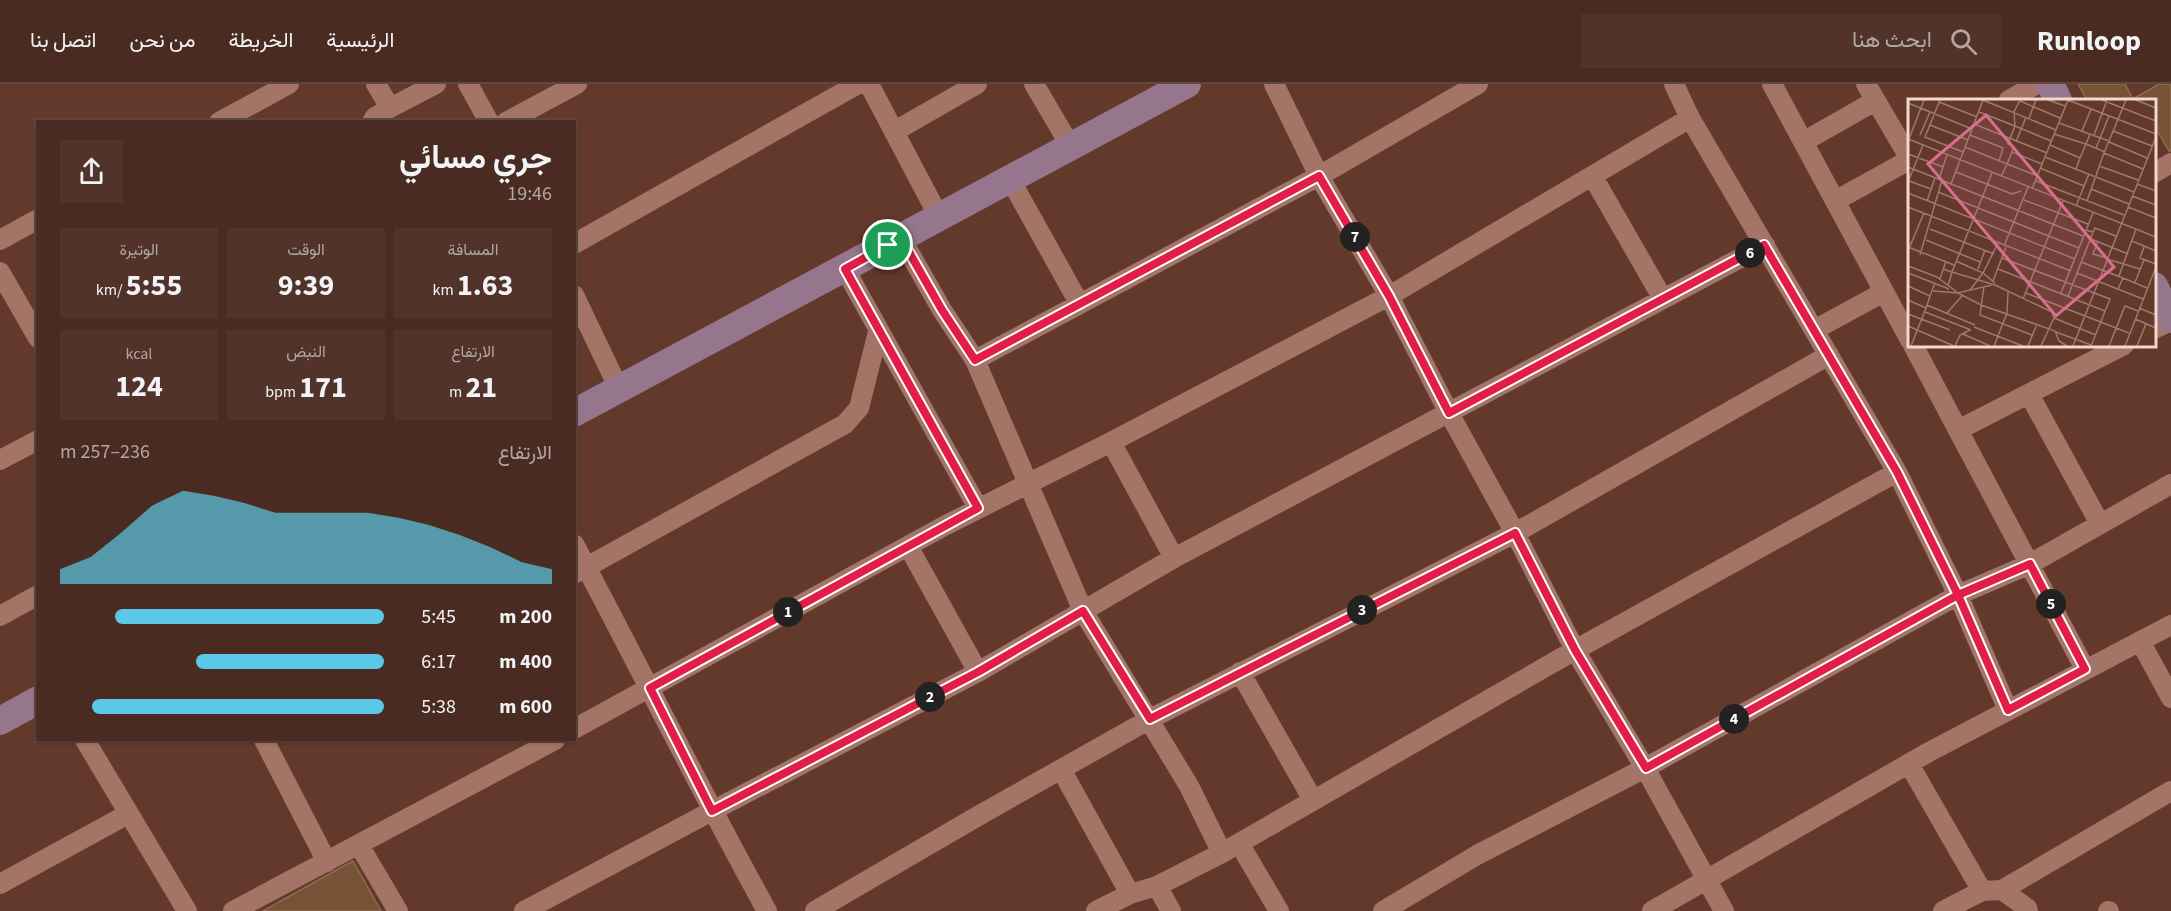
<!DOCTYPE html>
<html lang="ar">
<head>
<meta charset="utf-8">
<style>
	:root { --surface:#4a2b21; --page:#51332a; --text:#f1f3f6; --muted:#b2a7a5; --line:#61473f; --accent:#5ac8e6 }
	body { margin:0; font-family:"Source Sans 3",Vazirmatn,sans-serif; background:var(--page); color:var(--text); direction:rtl; height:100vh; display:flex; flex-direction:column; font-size:22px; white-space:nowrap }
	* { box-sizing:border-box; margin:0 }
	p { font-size:20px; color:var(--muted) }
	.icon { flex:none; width:33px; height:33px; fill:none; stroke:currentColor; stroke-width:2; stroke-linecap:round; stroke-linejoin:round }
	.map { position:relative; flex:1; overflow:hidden; direction:ltr }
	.drawer { position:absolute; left:36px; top:36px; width:540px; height:621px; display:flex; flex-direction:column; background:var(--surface); border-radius:0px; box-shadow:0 2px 4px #0004,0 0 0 2px var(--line); direction:rtl }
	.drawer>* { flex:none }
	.pin { position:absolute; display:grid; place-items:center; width:51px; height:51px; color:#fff; margin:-26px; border:3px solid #fff; border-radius:50%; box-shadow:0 2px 6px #0007 }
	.km { position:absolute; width:30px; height:30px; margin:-15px; border-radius:50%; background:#222; color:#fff; font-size:16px; line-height:30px; text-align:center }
	.round { display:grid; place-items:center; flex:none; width:63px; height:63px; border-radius:0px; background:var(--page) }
	.summary { display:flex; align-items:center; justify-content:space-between; height:102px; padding:0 24px }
	h1 { font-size:33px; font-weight:700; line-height:45px }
	.figures { display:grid; grid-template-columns:repeat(3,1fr); gap:9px; height:102px; padding:6px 24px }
	.figures div { display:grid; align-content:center; border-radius:0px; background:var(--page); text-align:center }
	.figures b { font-size:30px; font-weight:700 }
	.figures small { font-size:16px; font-weight:400 }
	.figures p { font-size:16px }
	.chart { height:168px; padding:12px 24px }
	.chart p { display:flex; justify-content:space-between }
	.chart svg { width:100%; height:108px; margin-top:6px; fill:var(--accent); opacity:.7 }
	ul { padding:0 24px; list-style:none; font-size:20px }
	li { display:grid; grid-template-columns:96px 72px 1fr; align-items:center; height:45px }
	li i { height:15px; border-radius:8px; background:var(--accent) }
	header { display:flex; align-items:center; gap:36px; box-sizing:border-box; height:84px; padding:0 30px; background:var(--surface); border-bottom:2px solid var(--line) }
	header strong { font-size:28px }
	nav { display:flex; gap:33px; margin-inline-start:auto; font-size:21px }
	.search { width:420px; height:54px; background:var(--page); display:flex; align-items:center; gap:15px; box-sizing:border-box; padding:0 21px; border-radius:0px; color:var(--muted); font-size:22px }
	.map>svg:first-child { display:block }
	.building { fill:#765236; stroke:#906b4e; stroke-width:1.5 }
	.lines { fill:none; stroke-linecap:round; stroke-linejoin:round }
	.street { stroke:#a47566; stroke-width:20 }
	.secondary { stroke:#95768c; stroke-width:28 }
	.route-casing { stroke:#fff; stroke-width:12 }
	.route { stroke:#e11d48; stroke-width:8 }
	.inset-road { fill:none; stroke:#9d796e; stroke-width:1.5 }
	.view { fill:#d86e90; fill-opacity:0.15; stroke:#d86e90; stroke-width:3 }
	.inset-edge { fill:none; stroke:#f3d8d0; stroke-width:3 }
</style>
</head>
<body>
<header>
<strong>Runloop</strong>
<div class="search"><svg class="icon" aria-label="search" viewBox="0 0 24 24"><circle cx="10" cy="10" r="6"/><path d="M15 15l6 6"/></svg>ابحث هنا</div>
<nav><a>الرئيسية</a><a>الخريطة</a><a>من نحن</a><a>اتصل بنا</a></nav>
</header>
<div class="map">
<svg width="2171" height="827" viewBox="0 0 2171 827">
	<rect width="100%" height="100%" fill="#63392c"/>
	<path class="building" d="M2078 0H2125L2133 15 2159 0H2171V67H2169L2154 41V16H2087Z
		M353 777 381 827H263L338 785Z"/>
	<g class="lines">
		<path class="street" d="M376 0 390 24 436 0
			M468 0 489 38
			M869 0 939 133
			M1034 0 1071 63
			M1274 0 1319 92 1389 212 1449 329 1515 449 1575 566 1645 684 1724 827
			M1674 0 1690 34 1897 388 1958 511 2008 626
			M1772 0 1910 256
			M1866 0 1910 75
			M2009 16 2037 0
			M219 38 289 0
			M372 38 375 33 390 24
			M506 38 577 0
			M895 47 977 0
			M1803 58 1875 17
			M2154 89 2171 79
			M1593 93 1663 215
			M1010 95 1079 219
			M1835 117 1909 76
			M901 154 942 226 975 276 1083 527 1189 702 1222 769
			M0 156 38 135
			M574 160 858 0
			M845 185 978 424
			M0 188 38 254
			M574 211 619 305
			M2154 245 2171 237
			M1814 246 1884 208
			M1913 261 1958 346
			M975 276 1319 92 1478 0
			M2029 310 2100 440
			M1111 358 1174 474
			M0 376 38 356
			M574 460C639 582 700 706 767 827
			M908 462 978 588
			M574 490 845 340 859 324 878 248
			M0 532 38 511
			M2140 557 2171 614
			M2085 585 1958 346 2124 261
			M1240 588 1313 716
			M574 645 946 441 1111 358 1389 212 1690 34
			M85 656 187 827
			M264 656 327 778
			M1909 680 1982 807
			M1061 685 1130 810
			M1239 759 1279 827
			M359 761 398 827
			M0 800 128 730
			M1157 802 1171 827
			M2002 806 2027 824 2028 827
			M233 827 555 656
			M524 827 712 727 978 588 1174 474 1765 161
			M815 827 978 732 1150 635 1515 449 1829 271
			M1096 827 1130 810 1157 802 1222 769 1575 566 1897 388
			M1383 827 1477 771 1645 684 1958 511 2030 480 2171 400
			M1652 827 1929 668 2171 541
			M1943 827 1982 807 2002 806 2171 707
			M2108 827H2109"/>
		<path class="secondary" d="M2050 0 2058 16
			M2154 202 2171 235
			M574 329 1187 0
			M0 637 38 616"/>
	</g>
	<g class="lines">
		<defs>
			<path id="route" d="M888 161 845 185 978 424 650 604 712 727 978 588 1083 527 1150 635 1515 449 1575 566 1646 684 1958 511 2008 626 2085 585 2030 480 1958 511 1897 388 1764 161 1449 329 1389 212 1319 92 975 276 942 226 901 154 888 161"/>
		</defs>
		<use href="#route" class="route-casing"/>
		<use href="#route" class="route"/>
	</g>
	<g transform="translate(1908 15)">
		<rect width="248" height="248" fill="#63392c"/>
		<path class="inset-road" d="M32 1 17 38 55 53M75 1 148 31M112 1 106 13 107 27 143 42M140 1 157 7M160 1 248 35M194 1 248 22M228 1 248 9M112 2 152 19M31 3 69 18M0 4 64 30M121 19 128 1M151 24 201 42M66 25 139 54M22 26 60 41M174 32 183 10M205 32 244 47M146 35 178 45 172 59M182 35 178 45 197 53M12 36 22 13M62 36 95 49 91 62M186 36 199 1M0 40 248 138M1 40 16 1M108 43 118 18M201 43 239 59M142 46 172 59 168 70M57 48 99 65 106 48 100 45 107 27 71 13M188 49 201 17M104 53 134 65M196 54 218 1M0 55 35 68M137 58 226 93M191 67 230 81M0 68 175 137M132 69 176 87M48 73 104 95 113 92M84 74 44 173 87 186 144 213 146 219 133 247M93 78 99 65 130 77M31 80 39 56M1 82 23 90M128 82 216 116M0 83 15 46M43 85 75 1M229 85 248 92M124 90 160 1M183 90 221 105M30 93 171 149M0 94 167 160M224 97 248 106M116 101 180 125M19 102 27 79M179 102 196 54 235 70M168 107 181 75M0 108 163 172M220 108 248 119M22 130 86 155M178 131 185 133 187 129 208 137M183 140 220 155M18 141 72 163M190 142 185 155 199 159M224 142 248 152M96 147 120 88M0 148 46 166M236 148 232 159 248 165M0 152 16 114M12 156 34 81M94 159 202 200 183 247M199 160 232 170M48 162 75 174 62 191M173 163 215 179M0 167 29 178 50 194 84 186M35 170 44 173 40 187M70 170 77 151M90 170 197 212M0 174 41 190M169 174 185 133M211 177 228 130M32 180 38 162M85 182 98 148M227 183 236 161M87 184 75 174 90 144M0 187 22 197 27 184M76 187 72 216 124 236M210 190 215 179 239 189M25 192 50 194 73 206 147 232 151 242 159 247M118 194 221 234M153 194 185 114M160 197 169 174 235 200M115 200 155 102M0 201 18 209 22 197M19 206 67 226M231 209 248 216M17 213 63 231M39 214 54 197M0 215 42 231M146 219 188 236M227 220 248 229M0 227 46 247M66 228 115 247M148 233 183 246M55 235 82 247M3 247 18 209M47 247 52 236 62 231M86 247 99 214 100 193M120 247 129 225M165 247 248 38M201 247 217 207 230 212M217 247 248 168M229 247 238 225"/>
		<path class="view" d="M78 16 206 168 148 217 20 65Z"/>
		<rect width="248" height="248" class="inset-edge"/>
	</g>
</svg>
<div class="pin" style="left:888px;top:161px;background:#1e9e55"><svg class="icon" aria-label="arrive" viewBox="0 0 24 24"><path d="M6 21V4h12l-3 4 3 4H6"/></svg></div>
<b class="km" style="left:788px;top:528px">1</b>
<b class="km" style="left:930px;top:613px">2</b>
<b class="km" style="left:1362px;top:526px">3</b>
<b class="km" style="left:1734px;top:635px">4</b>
<b class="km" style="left:2051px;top:520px">5</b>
<b class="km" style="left:1750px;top:169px">6</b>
<b class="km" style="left:1355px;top:153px">7</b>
<section class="drawer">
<div class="summary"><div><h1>جري مسائي</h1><p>19:46</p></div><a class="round"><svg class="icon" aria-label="share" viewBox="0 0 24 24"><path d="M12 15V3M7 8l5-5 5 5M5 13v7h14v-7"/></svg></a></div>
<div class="figures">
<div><p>المسافة</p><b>1.63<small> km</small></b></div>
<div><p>الوقت</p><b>9:39</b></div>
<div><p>الوتيرة</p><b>5:55<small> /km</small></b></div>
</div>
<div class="figures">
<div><p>الارتفاع</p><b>21<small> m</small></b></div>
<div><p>النبض</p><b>171<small> bpm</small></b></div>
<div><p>kcal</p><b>124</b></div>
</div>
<div class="chart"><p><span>الارتفاع</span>236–257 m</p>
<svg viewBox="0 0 160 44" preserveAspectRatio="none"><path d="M0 44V38L10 33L20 23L30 12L40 6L50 8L60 11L70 15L80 15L90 15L100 15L110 17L120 20L130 24L140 29L150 35L160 38V44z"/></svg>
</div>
<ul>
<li><b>200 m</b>5:45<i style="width:83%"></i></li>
<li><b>400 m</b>6:17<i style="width:58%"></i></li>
<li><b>600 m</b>5:38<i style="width:90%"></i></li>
</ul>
</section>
</div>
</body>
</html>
